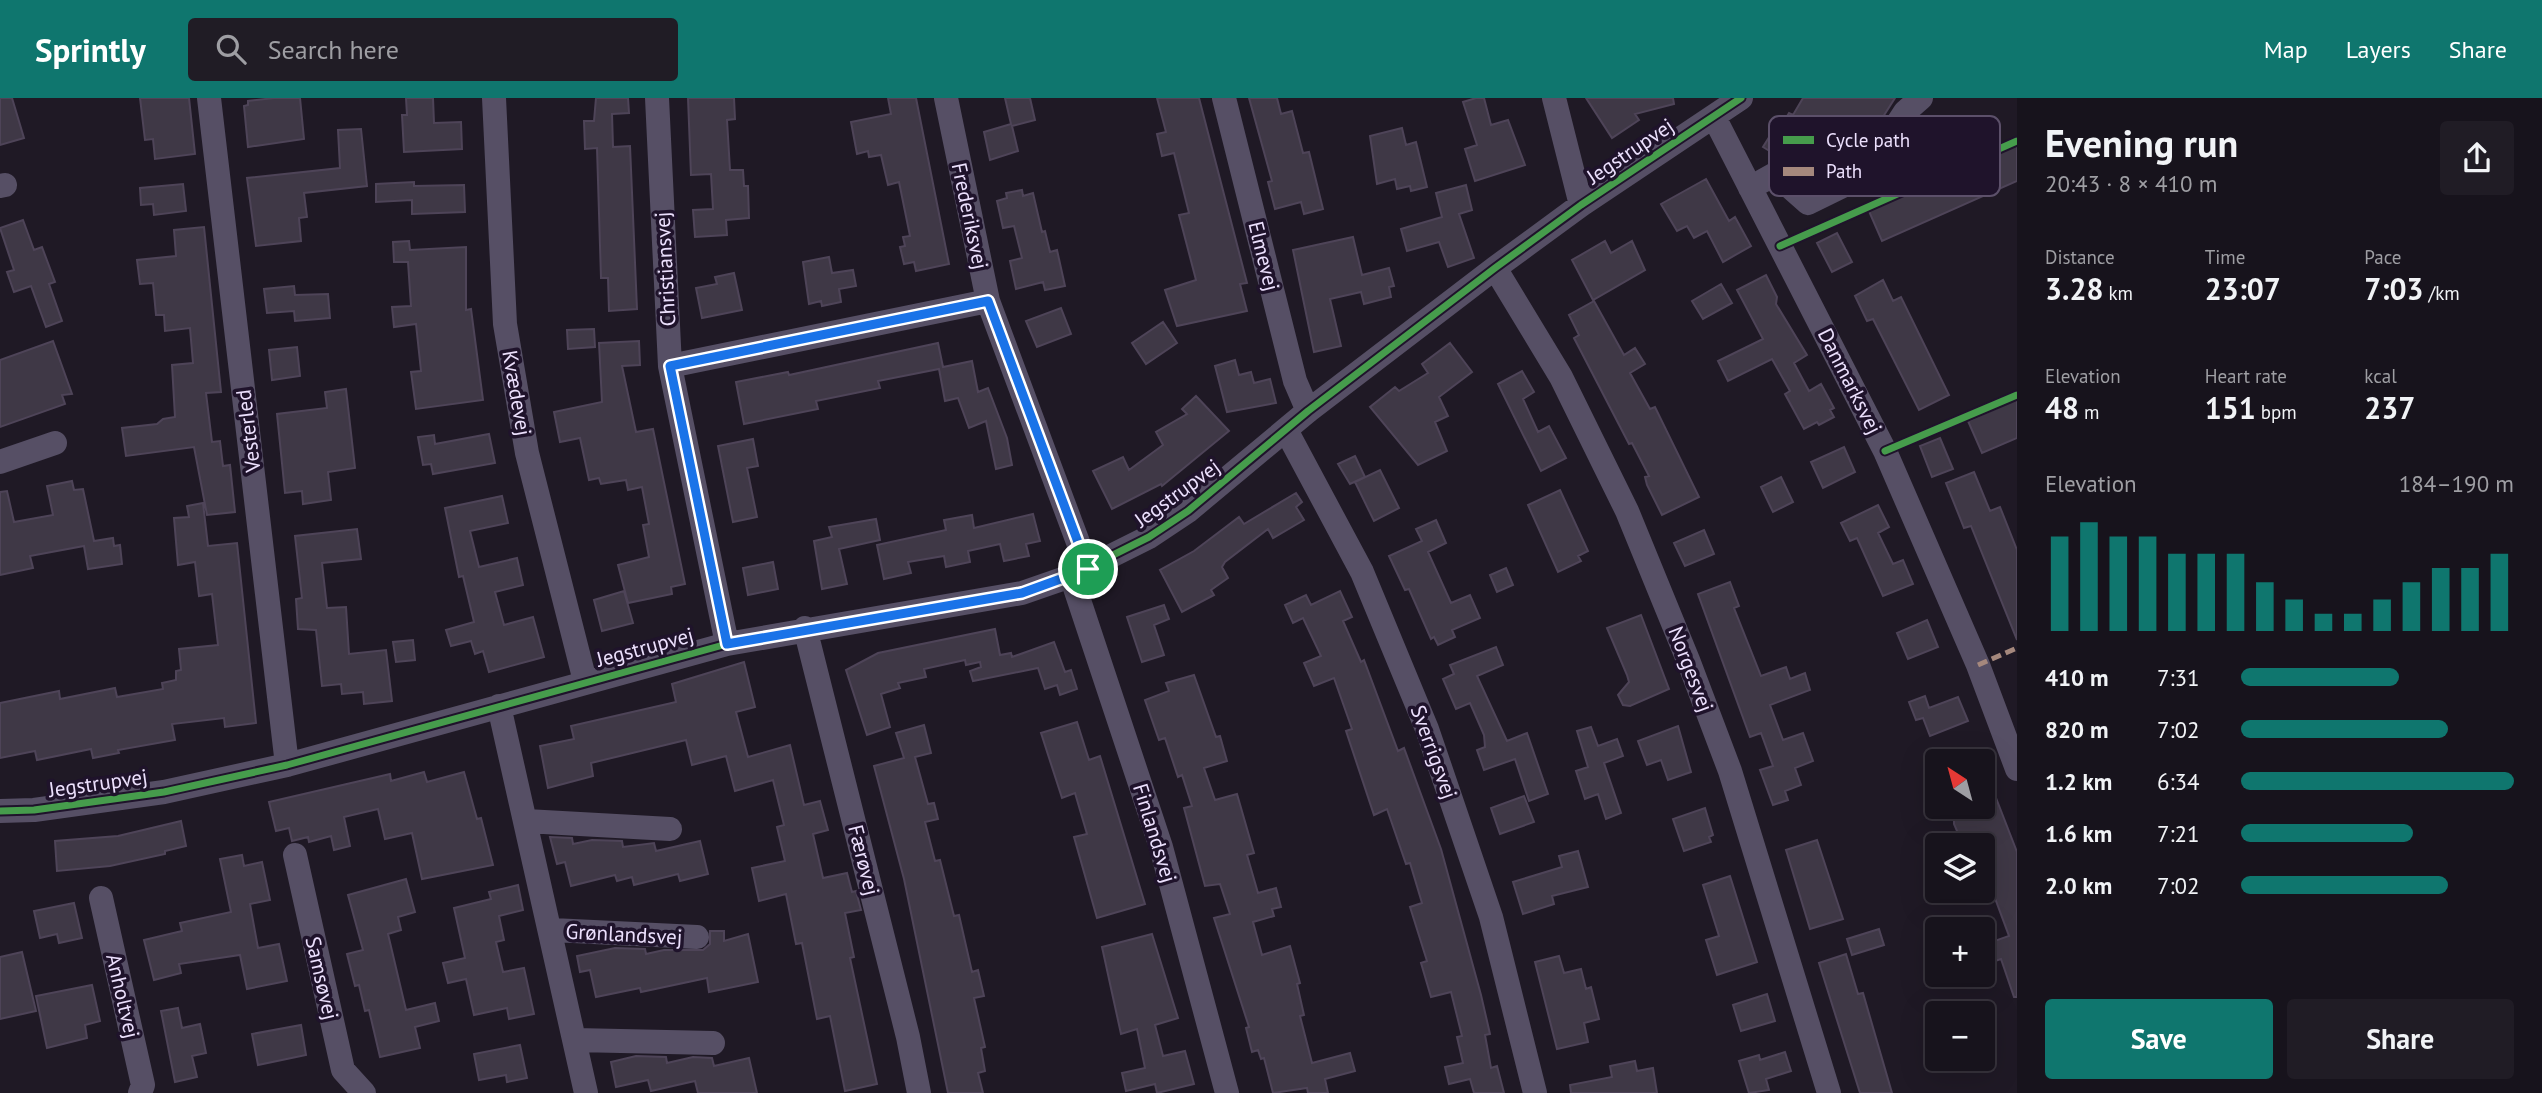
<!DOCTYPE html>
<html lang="en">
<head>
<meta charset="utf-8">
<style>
	:root { --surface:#17131c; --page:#201c25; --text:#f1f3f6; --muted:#9e9ea3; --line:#36323b; --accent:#0f766e }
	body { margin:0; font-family:"PT Sans",sans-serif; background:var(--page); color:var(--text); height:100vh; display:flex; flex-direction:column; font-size:26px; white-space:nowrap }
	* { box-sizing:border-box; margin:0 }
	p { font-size:23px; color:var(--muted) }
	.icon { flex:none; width:38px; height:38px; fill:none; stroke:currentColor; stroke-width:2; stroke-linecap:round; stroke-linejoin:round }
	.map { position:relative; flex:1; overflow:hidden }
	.panel { display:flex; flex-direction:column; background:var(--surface); width:525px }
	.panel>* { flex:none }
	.needle { width:46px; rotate:324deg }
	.tools { position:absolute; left:1925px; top:651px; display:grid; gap:14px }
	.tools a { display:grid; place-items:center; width:70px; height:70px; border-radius:7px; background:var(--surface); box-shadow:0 7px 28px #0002,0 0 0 2px var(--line); font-size:35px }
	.pin { position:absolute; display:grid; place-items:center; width:60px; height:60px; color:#fff; margin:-30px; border:4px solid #fff; border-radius:50%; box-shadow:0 2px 7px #0007 }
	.round { display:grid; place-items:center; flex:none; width:74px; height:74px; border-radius:7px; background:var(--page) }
	.overview { display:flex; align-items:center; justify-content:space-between; height:119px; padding:0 28px }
	h1 { font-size:38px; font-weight:700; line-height:52px }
	.metrics { display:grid; grid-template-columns:repeat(3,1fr); gap:10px; height:119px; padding:7px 28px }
	.metrics div { display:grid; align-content:center }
	.metrics b { font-size:30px; font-weight:700 }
	.metrics small { font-size:19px; font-weight:400 }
	.metrics p { font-size:19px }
	.chart { height:196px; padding:14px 28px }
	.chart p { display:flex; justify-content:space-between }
	.chart svg { width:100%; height:126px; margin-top:7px; stroke:var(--accent); stroke-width:6 }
	.primary-button { display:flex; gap:14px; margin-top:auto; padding:14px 28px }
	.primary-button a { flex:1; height:80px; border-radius:7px; background:var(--accent); color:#fff; font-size:28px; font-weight:700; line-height:80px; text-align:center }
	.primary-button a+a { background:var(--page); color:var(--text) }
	ul { padding:0 28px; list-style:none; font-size:23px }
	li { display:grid; grid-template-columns:112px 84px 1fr; align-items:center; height:52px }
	li i { height:18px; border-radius:9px; background:var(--accent) }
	header { display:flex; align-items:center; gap:42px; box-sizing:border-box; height:98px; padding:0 35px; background:var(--accent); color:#fff }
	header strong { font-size:33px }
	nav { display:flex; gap:38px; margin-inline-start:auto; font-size:24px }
	.search { width:490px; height:63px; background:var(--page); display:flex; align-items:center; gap:18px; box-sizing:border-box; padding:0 24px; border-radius:7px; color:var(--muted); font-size:26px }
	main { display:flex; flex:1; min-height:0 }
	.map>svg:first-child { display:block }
	.building { fill:#3f3846; stroke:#4e4458; stroke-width:2 }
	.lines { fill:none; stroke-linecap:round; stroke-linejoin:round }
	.minor { stroke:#564f65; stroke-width:24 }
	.quiet { stroke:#a5887d; stroke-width:5; stroke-dasharray:10 5; stroke-linecap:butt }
	.cycleway-casing { stroke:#1f132b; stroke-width:11 }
	.cycleway { stroke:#469c4c; stroke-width:7 }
	.route-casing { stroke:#fff; stroke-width:14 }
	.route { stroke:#1a73e8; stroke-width:9 }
	.labels { text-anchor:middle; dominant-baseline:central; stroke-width:7; stroke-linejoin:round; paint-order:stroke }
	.street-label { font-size:21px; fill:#ece0fd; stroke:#1f132b }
	.key { fill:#1f132b; stroke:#5c506a; stroke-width:2 }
	.key-label { font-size:19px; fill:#ece0fd }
</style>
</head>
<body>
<header>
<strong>Sprintly</strong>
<div class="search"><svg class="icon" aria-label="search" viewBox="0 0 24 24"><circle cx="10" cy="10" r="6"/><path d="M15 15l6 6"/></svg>Search here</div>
<nav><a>Map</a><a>Layers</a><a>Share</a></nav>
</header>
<main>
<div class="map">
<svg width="2017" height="995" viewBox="0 0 2017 995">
	<rect width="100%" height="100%" fill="#1f1925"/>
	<path class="building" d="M0 0H12L24 40 0 47Z
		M140 0H189L195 56 155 61 153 41 145 42Z
		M274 0H300L304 41 248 49 244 8 248 7V3Z
		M406 0H433L434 25 461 24 462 51 404 54 402 17H407Z
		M596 0H628L629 15 612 16 613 49 630 48 637 211 609 213 608 180H601L597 50 585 51 584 23H594Z
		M688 0H734L735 21 727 22 730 72H743L744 88H748L749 120 726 122 727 137 695 139 693 112 713 111 711 76 691 77Z
		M888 0H916L949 166 916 173 914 164 904 166 900 149 905 148 903 139 910 138 899 84 888 87 881 57 869 59 868 53 857 56 851 24 891 16Z
		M1005 0H1030L1035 22 1012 28 1018 53 990 62 984 34 1011 26Z
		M1157 0H1199L1247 185 1240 186 1247 213 1177 228 1165 192 1196 182 1179 117 1189 115 1174 55 1162 58 1157 36 1166 34Z
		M1249 0H1277L1281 16 1292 13 1303 55 1309 54 1323 111 1304 116 1301 104 1275 111 1268 84 1272 83Z
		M1476 0H1484L1491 27 1508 22 1525 67 1475 83 1465 51 1477 47 1463 4Z
		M1586 0H1673L1674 6 1635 16 1639 22 1612 40Z
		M1803 0H1895L1853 66 1839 73 1796 47 1786 63 1763 49 1776 28 1779 31 1789 15 1793 17Z
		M1402 30 1406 47 1416 44 1427 89 1411 93 1410 88 1397 91 1395 81 1377 86 1370 38Z
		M361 31 367 88 304 95 307 119 299 120 301 143 256 148 247 80 340 70 338 32Z
		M2017 45V83L1882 143 1868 111Z
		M1706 81 1729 123 1735 119 1751 148 1723 164 1707 133 1694 140 1687 128 1677 133 1661 106Z
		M414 84V88L464 87 465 114 412 116V102L376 104V86Z
		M183 86 186 113 154 117 153 106 141 107 140 90Z
		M1466 87 1472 112 1459 116 1474 160 1448 169 1439 144 1407 153 1401 131 1442 119 1436 95Z
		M1022 92 1023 98 1033 95 1042 134 1045 133 1050 154 1057 152 1065 188 1045 192 1043 184 1016 191 1010 163 1022 160 1014 128 1003 130 997 103 1007 100 1006 95Z
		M23 122 34 152 42 149 55 184 49 186 62 223 46 229 31 188 14 194 7 174 14 172 0 130Z
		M204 129 221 294 206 295 212 344 220 343 223 368 230 367 235 414 207 417 194 349 126 358 122 330 157 326 163 321 175 319 172 267 193 265 190 230 165 233 164 217H156L153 185 140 186 137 162 176 158 174 132Z
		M1837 135 1852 164 1832 174 1817 145Z
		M1353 139 1362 177 1389 170 1394 188 1389 189 1391 199 1364 206 1361 194 1330 201 1341 248 1314 254 1293 152Z
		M409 143 410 152 466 149V212L471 211 483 302 416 311 411 274 421 273 416 226 394 229 392 209 411 208 408 164H394L393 144Z
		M1605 143 1611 155 1632 143 1645 172 1593 202 1572 162Z
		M829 159 832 175 853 172 856 188 839 191 841 204 822 208 821 203 809 206 803 164Z
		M734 175 742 212 702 220 696 190 717 186 715 179Z
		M1766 177 1777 199 1776 206 1807 257 1794 265 1809 293 1821 286 1834 310 1830 312 1834 319 1819 327 1817 324 1804 331 1785 296 1790 293 1772 261 1728 283 1718 263 1763 241 1737 192Z
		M1883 182 1893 203 1901 199 1949 297 1919 312 1873 221 1867 223 1855 198Z
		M1721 186 1732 205 1703 221 1692 203Z
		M294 188 295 197 328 196 330 220 295 223 294 213 267 215 264 191Z
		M1594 203 1624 257 1635 250 1645 266 1630 275 1650 311 1655 309 1699 399 1662 417 1647 387 1645 379 1649 378 1632 345 1629 346 1574 240 1579 237 1569 217Z
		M1061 210 1071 236 1037 249 1026 223Z
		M1163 224 1177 245 1146 266 1132 245Z
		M594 231 595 249 568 251 567 232Z
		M53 243 72 296 62 297 65 306 0 329V262Z
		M639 243 640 267 622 268 636 334 653 331 685 486 671 489 672 496 628 505 618 467 649 459 643 427 649 426 642 389 628 392 626 382 601 386 599 380 589 382 580 340 560 344 554 314 602 304 599 245Z
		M938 245 943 269 972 263 978 294 988 290 1007 340 1012 367 996 371 986 323 969 330 958 300 945 303 939 271 878 283 880 290 816 303 818 311 744 326 736 284 788 274 789 277Z
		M1450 245 1472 274 1439 299 1448 318 1435 324 1447 353 1418 367 1370 309 1395 289 1399 293 1428 275 1422 266Z
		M297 249 300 278 272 282 269 252Z
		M1235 262 1239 277 1251 274 1254 285 1270 281 1276 305 1227 314 1215 268Z
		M1522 273 1534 294 1523 301 1538 334 1549 328 1566 360 1541 373 1498 286Z
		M346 291 355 370 328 374 331 402 303 406 302 393 285 395 277 316 327 310 325 294Z
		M1196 298 1229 333 1162 388 1161 386 1112 411 1093 373 1123 359 1129 372 1163 347 1156 334 1187 316 1182 311Z
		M2017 301V340L1982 355 1968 323Z
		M489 336 495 365 433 376 431 366 423 367 418 339 434 337 435 346Z
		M1940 340 1953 371 1932 379 1920 348Z
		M753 341 758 368 747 370 757 419 733 424 718 348Z
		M1844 349 1855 374 1823 390 1811 364Z
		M1355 358 1365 379 1350 386 1338 366Z
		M1380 372 1399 410 1374 423 1355 384Z
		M1974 374 1990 413 2000 409 2017 452V542L1971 428 1964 430 1946 385Z
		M1781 379 1793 404 1773 414 1761 389Z
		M72 383 74 392 83 391 94 443 113 440 114 448 120 447 122 466 88 471 84 448 30 458 33 470 0 477V394L7 393 14 424 53 417 47 388Z
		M1560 392 1588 453 1578 458 1581 463 1558 474 1528 407Z
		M1296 395 1302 404 1296 409 1304 422 1273 440 1268 431 1225 464 1222 469 1228 480 1211 492 1214 497 1182 514 1160 472 1194 453 1239 419 1244 426Z
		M502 398 508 425 470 433 479 469 517 460 523 487 495 494 504 527 533 519 544 559 489 574 483 553 475 556 471 543 451 548 446 532 474 524 463 478 459 479 445 410Z
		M203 405 208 448 237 445 256 625 225 629 224 620 172 626 175 642 118 652 119 655 93 660 91 651 37 662 35 653 0 660V605L59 593 60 601 115 590 117 599 163 591 162 585 176 582V573L181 572 179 551 218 547 212 496 199 498 195 464 178 467 174 420 189 419 187 408Z
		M1878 407 1889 429 1878 435 1893 466 1903 462 1913 486 1883 498 1857 440 1850 443 1841 425Z
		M1033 416 1040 443 1026 446 1029 458 1004 463 1000 446 968 453 970 464 946 469 944 458 908 464 911 475 884 481 877 447 946 432 944 422 972 417 974 430Z
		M876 421 880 442 839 451 847 486 822 491 814 443 832 439 829 429Z
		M1436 422 1446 445 1428 454 1451 505 1470 497 1480 520 1452 532 1455 539 1438 547 1434 539 1431 541 1409 491 1405 492 1389 458 1422 443 1416 431Z
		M357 431 361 461 322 465 327 510 346 509 349 556 386 552 392 603 364 606 363 594 342 596 341 586 322 588 316 532 298 531 296 501 302 500 295 438Z
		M1704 432 1714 456 1685 468 1674 445Z
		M773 464 778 491 748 497 743 470Z
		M1506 470 1513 487 1497 494 1490 477Z
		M1730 484 1739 508 1734 510 1761 578 1786 569 1790 581 1805 575 1810 592 1770 607 1783 642 1803 635 1813 663 1795 670 1801 687 1785 693 1788 702 1773 707 1760 672 1773 668 1761 635 1750 639 1698 496Z
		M624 493 633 525 602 533 594 502Z
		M1340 493 1352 519 1343 523 1361 564 1364 562 1398 653 1404 650 1441 751 1481 897 1490 936 1485 937 1491 970 1497 968 1504 995H1474L1470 981 1449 986 1445 969 1463 965 1457 939 1462 938 1451 894 1431 899 1421 865 1427 863 1410 809 1422 805 1410 765 1406 766 1387 711 1374 717 1346 633 1352 631 1334 580 1314 588 1304 565 1321 558 1303 520 1293 525 1285 507 1306 497 1311 507Z
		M1164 507 1169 521 1154 527 1164 557 1142 564 1127 519Z
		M1641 517 1669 591 1630 608 1623 607 1618 597 1629 584 1627 577 1607 530Z
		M1927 522 1938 549 1908 561 1897 535Z
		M995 531 1000 557 1011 555 1012 559 1054 544 1065 574 1071 572 1077 591 1060 597 1057 587 1045 591 1038 570 973 583 970 573 981 569 980 564 966 567 965 562 924 571 926 579 898 585 900 590 881 596 890 629 867 637 846 572 878 555Z
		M413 542 415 562 396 564 393 544Z
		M1496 549 1503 567 1477 578 1507 643 1527 635 1548 696 1529 703 1515 661 1484 672 1477 652 1485 649 1484 637 1470 605 1456 611 1443 581 1454 576 1450 567Z
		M744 564 755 609 736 614 748 659 790 647 804 707 820 703 828 732 813 736 823 780 847 775 852 794 856 793 861 812 845 815 854 859 850 860 877 986 845 993 830 918 817 921 802 845 796 846 786 796 759 803 752 770 785 763 777 729 784 727 773 682 735 693 726 658 692 667 686 642 591 665 593 678 548 690 540 648 574 641 571 628 676 604 672 586Z
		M1194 577 1216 639 1220 638 1227 663 1204 670 1215 702 1237 696 1254 755 1247 757 1258 795 1276 790 1281 809 1272 811 1274 818 1253 824 1262 857 1290 848 1300 885 1297 886 1304 917 1300 918 1312 965 1350 955 1355 973 1325 981 1328 995H1308L1307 990 1273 995 1264 960 1261 961 1258 952 1252 954 1246 930 1249 929 1214 820 1230 816 1220 786 1205 788 1184 710 1192 708 1182 677 1178 679 1165 640 1159 642 1145 602 1169 593 1166 585Z
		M1925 598 1929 610 1958 599 1968 623 1930 638 1923 620 1916 622 1909 604Z
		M1077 624 1089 662 1100 658 1145 806 1097 820 1074 739 1087 736 1075 695 1062 700 1041 635Z
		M924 627 931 655 915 659 928 706 934 705 938 721 925 724 935 763 940 762 954 818 959 817 972 874 978 872 984 898 974 900 985 949 981 950 985 973 978 975 983 995H948L904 781 874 668 904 660 896 635Z
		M1678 628 1691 674 1668 682 1661 662 1647 667 1638 643Z
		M1591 629 1598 648 1617 641 1623 658 1604 665 1621 715 1606 721 1598 696 1585 701 1576 673 1588 669 1577 633Z
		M1984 669 2017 754V899H2014L2001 861 1989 865 1983 847 2009 838 1986 776 1990 774 1983 747H1963L1954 726V718L1967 713 1965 709H1983Z
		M424 674 427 684 464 674 477 721 481 720 493 767 422 781 412 735 385 741 378 711 344 719 350 748 334 752 331 738 309 744 308 739 292 743 289 730 276 733 269 704 390 676 391 683Z
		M1524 698 1534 724 1500 736 1491 710Z
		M1705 710 1713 737 1709 739 1711 744 1684 753 1673 721Z
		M181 723 186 748 165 753V756L110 768 57 773 55 743 118 738Z
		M550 739 572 740 573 746 592 742 622 743 623 749 654 745 656 753 700 743 708 776 680 783 678 776 634 787 632 779 617 783 615 777 571 788 565 764 557 766Z
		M1817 742 1843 821 1810 831 1786 752Z
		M1578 753 1588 789 1552 798 1554 806 1523 816 1513 784 1562 769 1559 758Z
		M242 757 244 768 262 764 270 802 250 806 258 850 279 846 287 883 247 891 240 857 179 866 181 875 154 882 144 842 182 833 180 825 231 814 220 761Z
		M1730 778 1757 864 1717 877 1706 842 1719 838 1703 787Z
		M406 781 415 814 398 819 401 832 388 836 406 912 435 905 439 923 415 929 420 950 380 959 369 912 365 913 359 887 355 888 347 856 363 852 348 797Z
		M518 787 523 812 499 818 504 842 496 844 503 874 524 870 534 916 509 921 507 910 474 917 466 881 448 885 443 865 465 860 454 810 491 801 489 794Z
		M74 805 82 840 59 845 57 836 40 840 34 813Z
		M1879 831 1884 847 1852 857 1847 841Z
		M710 833H724V843L748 836 758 884 709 894 707 880 641 894 640 890 596 899 590 872 580 874 577 858 615 850 645 851 646 856 664 852H703L710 846Z
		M1152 836 1178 920 1155 927 1163 958 1185 953 1194 986 1157 995 1155 986 1126 993 1122 975 1145 970 1137 931 1121 936 1102 849Z
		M22 854 36 913 0 921V859Z
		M1846 856 1858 896 1863 895 1892 995H1860L1819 865Z
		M1559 858 1564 875 1581 871 1586 891 1591 889 1599 921 1584 925 1588 944 1557 951 1535 864Z
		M92 887 100 923 85 927 87 940 47 950 36 898Z
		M1767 896 1775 923 1741 933 1733 907Z
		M178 910 182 930 200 926 206 955 192 958 197 979 175 984 161 913Z
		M301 927 306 957 258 967 252 936Z
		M520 947 527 980 507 984 506 977 479 982 474 956Z
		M1785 954 1791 973 1766 981 1769 992 1749 995 1739 963 1759 957 1760 962Z
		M636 958 666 959 667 965 693 959 712 960 714 968 749 960 757 995H698L695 983 651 993 648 982 616 989 611 964Z
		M1635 963 1637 973 1653 970 1657 995H1571L1570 987 1612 979 1610 968Z"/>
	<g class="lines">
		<path class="minor" d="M209 0 287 667
			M494 0 505 226 527 355 585 583
			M657 0 670 268 727 546
			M946 0 988 203 1088 471
			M1224 0 1295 283 1308 313
			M1554 0 1581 107
			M1714 19 1885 353 1978 567 2017 671
			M0 88 5 87
			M1750 90 1775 76 1808 105 1863 78 1905 14 1921 0
			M1495 170 1561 279 1627 413 1688 562 1730 673 1829 995
			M670 268 988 203
			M1286 332 1362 474 1427 631 1491 819 1535 995
			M0 364 55 345
			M1071 478 1161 749 1227 995
			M805 530 908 939 919 995
			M499 608 586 995
			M0 713 34 712 164 694 287 667 727 546 1022 495 1071 478 1149 439 1188 413 1308 313 1495 170 1581 107 1741 0
			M526 723 670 731
			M295 757 343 972 364 995
			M101 800 143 987 140 995
			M552 832 697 839
			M575 942 713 945"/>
		<path class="quiet" d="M1978 567 2017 550"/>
		<defs>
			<path id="cycleway" d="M1780 148 2017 43
				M1885 353 2017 297
				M0 713 34 712 164 694 287 667 727 546 1022 495 1071 478 1149 439 1188 413 1308 313 1495 170 1581 107 1741 0"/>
		</defs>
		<use href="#cycleway" class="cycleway-casing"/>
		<use href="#cycleway" class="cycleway"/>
	</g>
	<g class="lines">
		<defs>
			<path id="route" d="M988 203 1088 471 1022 495 727 546 670 268Z"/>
		</defs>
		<use href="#route" class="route-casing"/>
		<use href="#route" class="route"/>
	</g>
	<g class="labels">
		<g class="street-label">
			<text transform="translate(1630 53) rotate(-34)">Jegstrupvej</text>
			<text transform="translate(970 118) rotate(78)">Frederiksvej</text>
			<text transform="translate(1264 158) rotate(76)">Elmevej</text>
			<text transform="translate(665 171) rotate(-93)">Christiansvej</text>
			<text transform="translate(1850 283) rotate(63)">Danmarksvej</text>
			<text transform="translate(517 295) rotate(80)">Kvædevej</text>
			<text transform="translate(248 333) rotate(-97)">Vesterled</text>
			<text transform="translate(1177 395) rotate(-36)">Jegstrupvej</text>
			<text transform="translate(645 549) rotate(-15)">Jegstrupvej</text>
			<text transform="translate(1691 571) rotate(69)">Norgesvej</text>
			<text transform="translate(1434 654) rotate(70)">Sverrigsvej</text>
			<text transform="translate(98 685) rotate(-8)">Jegstrupvej</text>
			<text transform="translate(1155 735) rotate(73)">Finlandsvej</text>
			<text transform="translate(864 762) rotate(76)">Færøvej</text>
			<text transform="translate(624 836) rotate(3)">Grønlandsvej</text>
			<text transform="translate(322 880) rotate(77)">Samsøvej</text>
			<text transform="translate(123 898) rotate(77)">Anholtvej</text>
		</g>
	</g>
	<rect x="1769" y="18" width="231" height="80" rx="10" class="key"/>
	<rect x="1783" y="38" width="31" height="8" fill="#469c4c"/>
	<rect x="1783" y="69" width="31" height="9" fill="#a5887d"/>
	<g class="key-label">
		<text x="1826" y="49">Cycle path</text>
		<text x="1826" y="80">Path</text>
	</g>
</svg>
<div class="tools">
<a><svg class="needle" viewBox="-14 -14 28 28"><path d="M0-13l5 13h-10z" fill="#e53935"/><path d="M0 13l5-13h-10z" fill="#9e9ea3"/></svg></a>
<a><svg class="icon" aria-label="layers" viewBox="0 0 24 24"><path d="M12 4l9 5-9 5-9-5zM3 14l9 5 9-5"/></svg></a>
<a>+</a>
<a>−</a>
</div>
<div class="pin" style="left:1088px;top:471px;background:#1e9e55"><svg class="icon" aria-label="arrive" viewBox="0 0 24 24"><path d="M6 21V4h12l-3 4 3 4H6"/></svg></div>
</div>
<section class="panel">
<div class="overview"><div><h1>Evening run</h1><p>20:43 · 8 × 410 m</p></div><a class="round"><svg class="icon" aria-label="share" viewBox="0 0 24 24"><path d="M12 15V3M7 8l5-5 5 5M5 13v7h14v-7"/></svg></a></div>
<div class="metrics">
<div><p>Distance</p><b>3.28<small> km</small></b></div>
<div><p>Time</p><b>23:07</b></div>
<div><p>Pace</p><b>7:03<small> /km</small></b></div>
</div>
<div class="metrics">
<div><p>Elevation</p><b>48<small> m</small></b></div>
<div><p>Heart rate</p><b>151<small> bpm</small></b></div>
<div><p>kcal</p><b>237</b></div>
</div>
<div class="chart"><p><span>Elevation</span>184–190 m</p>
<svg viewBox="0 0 160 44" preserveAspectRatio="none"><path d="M5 44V11M15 44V6M25 44V11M35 44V11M45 44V17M55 44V17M65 44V17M75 44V27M85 44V33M95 44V38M105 44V38M115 44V33M125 44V27M135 44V22M145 44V22M155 44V17"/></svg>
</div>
<ul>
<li><b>410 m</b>7:31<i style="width:58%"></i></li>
<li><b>820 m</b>7:02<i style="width:76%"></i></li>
<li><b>1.2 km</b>6:34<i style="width:100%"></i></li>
<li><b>1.6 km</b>7:21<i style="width:63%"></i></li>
<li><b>2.0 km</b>7:02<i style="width:76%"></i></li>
</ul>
<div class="primary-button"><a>Save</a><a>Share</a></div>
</section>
</main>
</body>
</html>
